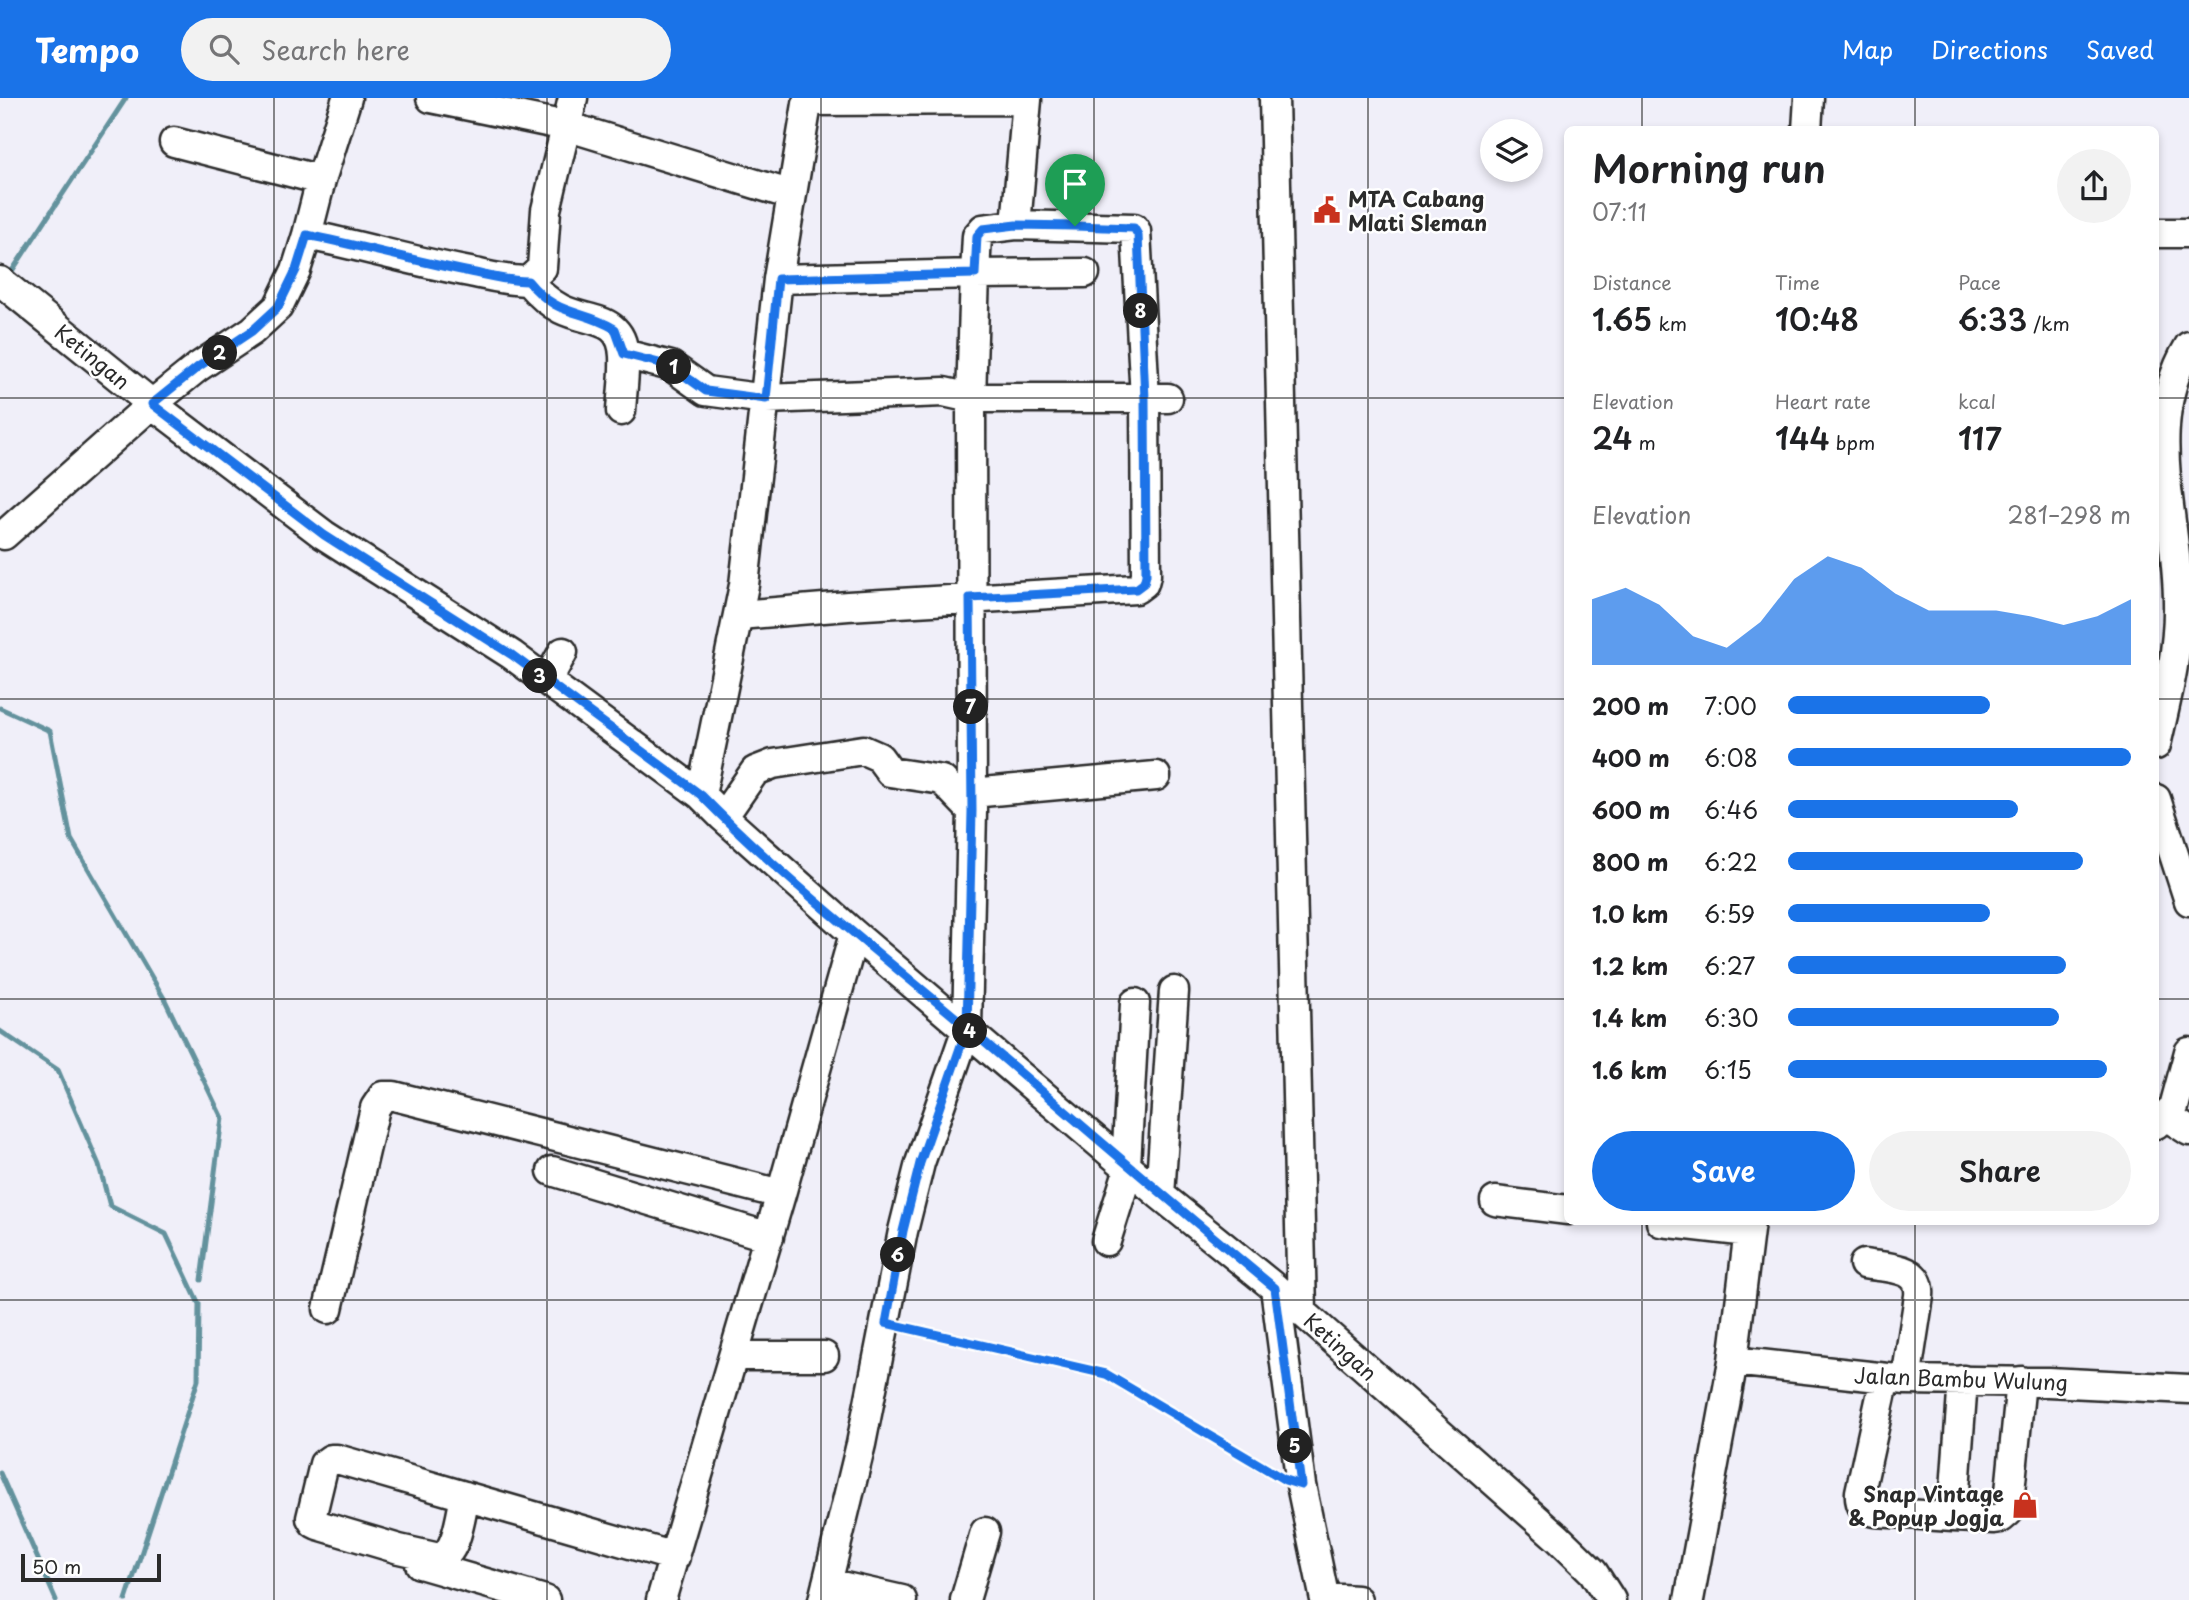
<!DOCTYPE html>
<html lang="en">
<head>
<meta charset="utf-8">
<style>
	:root { --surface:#fff; --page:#f2f2f2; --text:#202124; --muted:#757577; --accent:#1a73e8 }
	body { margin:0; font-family:"Playpen Sans",sans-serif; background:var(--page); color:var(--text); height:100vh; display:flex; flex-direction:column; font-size:26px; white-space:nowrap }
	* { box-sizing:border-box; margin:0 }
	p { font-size:23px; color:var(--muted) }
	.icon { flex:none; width:38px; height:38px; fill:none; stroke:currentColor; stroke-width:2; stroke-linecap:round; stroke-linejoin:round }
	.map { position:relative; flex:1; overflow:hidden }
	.panel { position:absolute; left:1564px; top:28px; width:595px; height:1099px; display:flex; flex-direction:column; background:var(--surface); border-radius:10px; box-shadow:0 4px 10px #0003 }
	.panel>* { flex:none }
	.controls { position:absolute; left:1480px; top:21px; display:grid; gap:14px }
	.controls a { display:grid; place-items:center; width:63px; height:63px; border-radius:50%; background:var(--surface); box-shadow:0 4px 10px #0003; font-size:35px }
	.scale { position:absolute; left:21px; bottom:18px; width:140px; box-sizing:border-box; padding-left:7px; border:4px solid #2b2b2b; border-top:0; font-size:19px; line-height:24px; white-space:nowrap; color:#2b2b2b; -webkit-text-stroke:5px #fff; paint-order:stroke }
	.pin { position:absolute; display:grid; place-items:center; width:60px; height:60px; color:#fff; margin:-72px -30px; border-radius:50% 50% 50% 0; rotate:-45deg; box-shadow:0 0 7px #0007 }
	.pin .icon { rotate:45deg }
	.km { position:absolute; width:35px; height:35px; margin:-18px; border-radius:50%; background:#222; color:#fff; font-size:19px; line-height:35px; text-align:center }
	.round { display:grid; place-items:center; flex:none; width:74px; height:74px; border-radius:37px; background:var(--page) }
	.headline { display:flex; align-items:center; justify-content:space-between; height:119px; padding:0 28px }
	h1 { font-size:38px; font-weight:600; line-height:52px }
	.stats { display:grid; grid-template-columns:repeat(3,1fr); gap:10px; height:119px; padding:7px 28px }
	.stats div { display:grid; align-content:center }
	.stats b { font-size:30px; font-weight:600 }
	.stats small { font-size:19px; font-weight:400 }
	.stats p { font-size:19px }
	.chart { height:196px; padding:14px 28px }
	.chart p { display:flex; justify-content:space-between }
	.chart svg { width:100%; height:126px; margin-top:7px; fill:var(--accent); opacity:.7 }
	.primary-button { display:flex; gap:14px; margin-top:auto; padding:14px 28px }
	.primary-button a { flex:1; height:80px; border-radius:42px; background:var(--accent); color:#fff; font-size:28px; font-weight:600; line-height:80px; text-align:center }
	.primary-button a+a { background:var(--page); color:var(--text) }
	ul { padding:0 28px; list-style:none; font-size:23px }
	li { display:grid; grid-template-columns:112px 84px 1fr; align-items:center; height:52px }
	li i { height:18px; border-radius:9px; background:var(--accent) }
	header { display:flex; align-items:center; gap:42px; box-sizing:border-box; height:98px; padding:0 35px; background:var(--accent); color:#fff }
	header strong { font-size:33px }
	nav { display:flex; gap:38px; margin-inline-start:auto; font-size:24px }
	.search { width:490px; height:63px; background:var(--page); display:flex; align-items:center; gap:18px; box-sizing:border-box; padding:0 24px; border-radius:38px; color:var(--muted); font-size:26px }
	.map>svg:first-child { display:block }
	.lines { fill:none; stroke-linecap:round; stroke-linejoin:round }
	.stream { stroke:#64929d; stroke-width:5 }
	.minor-casing { stroke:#2b2b2b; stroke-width:33 }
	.path { stroke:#2b2b2b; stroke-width:3.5; stroke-dasharray:2 5; stroke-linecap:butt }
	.minor { stroke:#fff; stroke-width:28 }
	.route-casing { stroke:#fff; stroke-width:14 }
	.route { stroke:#1a73e8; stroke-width:9 }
	.grid { fill:none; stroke:#2b2b2b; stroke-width:2; stroke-opacity:0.55 }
	.labels { text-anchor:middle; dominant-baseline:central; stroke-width:5; stroke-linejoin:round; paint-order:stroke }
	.poi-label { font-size:21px; font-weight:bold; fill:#2b2b2b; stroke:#fff; text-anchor:start }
	.street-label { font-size:21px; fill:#2b2b2b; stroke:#fff }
</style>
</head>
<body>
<header>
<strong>Tempo</strong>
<div class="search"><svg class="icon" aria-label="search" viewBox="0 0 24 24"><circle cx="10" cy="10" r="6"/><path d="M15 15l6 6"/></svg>Search here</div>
<nav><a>Map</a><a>Directions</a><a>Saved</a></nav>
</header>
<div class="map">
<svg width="2189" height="1502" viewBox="0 0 2189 1502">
	<rect width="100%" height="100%" fill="#f0eff9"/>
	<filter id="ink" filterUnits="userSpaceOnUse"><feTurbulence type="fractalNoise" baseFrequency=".0143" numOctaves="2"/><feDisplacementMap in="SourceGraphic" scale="14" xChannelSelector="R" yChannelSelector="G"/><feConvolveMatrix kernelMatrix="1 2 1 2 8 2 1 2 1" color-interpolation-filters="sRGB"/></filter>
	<g filter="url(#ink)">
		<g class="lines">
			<path class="stream" d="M10 176 126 0
				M0 610 50 633 71 741 165 902 222 1020 201 1182
				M0 933 58 972 99 1067 110 1108 166 1136 199 1206 198 1282 126 1502
				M0 1375 56 1502"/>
			<defs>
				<path id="minor" d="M347 0 321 82 307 137C362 148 415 164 470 174 490 178 508 183 528 183L542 170 546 112 573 0
					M431 0 566 28 792 97
					M1274 0 1302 1214
					M808 3 1027 2 1016 127 983 131 977 138 975 176 1085 175
					M1807 32 1809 0
					M174 44 321 82
					M2156 135H2189
					M778 181 975 176 971 300H1168
					M0 183 152 306 324 437 512 557 701 697 723 719 854 836 1160 1097 1275 1190 1558 1440 1593 1474 1611 1502
					M528 183C538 195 547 204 561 211 589 225 622 217 624 258 625 276 622 295 621 313
					M624 256 671 268 706 293 766 301 944 294 971 300 972 713 967 930 920 1065 903 1133 861 1346 823 1502
					M4 437 152 306 198 269 252 233 278 209 296 172 307 137
					M739 517 848 508 1136 491 1144 485 1146 477 1145 301 1136 133 1134 130 1016 127
					M547 583 563 554
					M2156 647C2167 599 2179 554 2178 504 2178 419 2141 327 2189 248
					M972 695 1156 678
					M701 697 744 487 778 181 808 0
					M2156 701 2189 803
					M723 719 755 673 773 666 863 652 879 659 890 674 942 682 972 713
					M2166 1018 2189 1033
					M2156 1026 2174 1009 2189 954
					M1126 1067 1135 905
					M552 1073 769 1139
					M1160 1097 1174 893
					M1495 1103 1568 1112
					M1661 1124 1748 1134
					M1106 1143 1129 1070
					M1864 1166C1886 1170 1922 1167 1919 1198L1906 1282
					M1275 1190 1301 1387 1325 1502
					M328 1211 375 1010 383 998H394L781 1096
					M734 1258H824
					M1733 1263 1906 1282 2048 1284 2189 1291
					M1885 1280 1860 1394C1859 1407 1862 1412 1875 1414L1953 1419 1963 1282
					M465 1398C461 1415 457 1457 439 1460L399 1451 318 1427 314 1425 311 1420 324 1366 331 1361H337L675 1459
					M1953 1419 1994 1421 2001 1420 2008 1414 2021 1283
					M420 1466 545 1502
					M827 1485 902 1502
					M1325 1500 1357 1502
					M661 1502 781 1096 854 836
					M965 1502 985 1434
					M1689 1502 1733 1263 1750 1124"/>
			</defs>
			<use href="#minor" class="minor-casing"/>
			<path class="path" d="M908 1230 1106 1276 1277 1377"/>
			<use href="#minor" class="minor"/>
		</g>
	</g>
	<g class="lines" filter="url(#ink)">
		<defs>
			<path id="route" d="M1075 128 1016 127 983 131 977 138 975 176 778 181 766 301 706 293 671 268 624 256 615 231C580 210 558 220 528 183 508 183 490 178 470 174 415 163 361 148 307 137L296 172 278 209 252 233 198 269 152 306 324 437 512 557 701 697C783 781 878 854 968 930 1070 1017 1171 1105 1275 1190L1301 1387 1285 1382 1106 1276 886 1225 903 1133 920 1065 967 930 972 713 970 500 1136 491 1144 485 1146 477 1145 301 1138 137 1134 130 1075 128"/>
		</defs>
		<use href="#route" class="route-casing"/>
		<use href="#route" class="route"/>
	</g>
	<path class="grid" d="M274 0V1502M547 0V1502M821 0V1502M1094 0V1502M1368 0V1502M1642 0V32M1915 0V32M0 300H1568M2156 300H2189M0 601H1568M2156 601H2189M0 901H1568M2156 901H2189M1642 1124V1502M1915 1124V1502M0 1202H2189"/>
	<defs>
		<symbol id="civic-bare" viewBox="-9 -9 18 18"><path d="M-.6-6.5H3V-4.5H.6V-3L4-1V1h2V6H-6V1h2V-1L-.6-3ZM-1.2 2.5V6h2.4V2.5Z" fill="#c8321e" stroke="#fff" stroke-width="2.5" paint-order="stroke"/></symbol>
		<symbol id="shop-bare" viewBox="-9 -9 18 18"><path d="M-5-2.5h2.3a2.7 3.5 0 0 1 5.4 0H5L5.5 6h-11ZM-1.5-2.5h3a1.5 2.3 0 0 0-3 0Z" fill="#c8321e" stroke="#fff" stroke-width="2.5" paint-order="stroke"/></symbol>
	</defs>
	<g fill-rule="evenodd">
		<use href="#civic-bare" x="1308" y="93" width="38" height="38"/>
		<use href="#shop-bare" x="2006" y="1388" width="38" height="38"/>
	</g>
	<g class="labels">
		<g class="poi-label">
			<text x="1348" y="100">MTA Cabang<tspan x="1348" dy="24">Mlati Sleman</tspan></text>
			<text x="2004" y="1395" text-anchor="end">Snap Vintage<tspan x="2004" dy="24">&amp; Popup Jogja</tspan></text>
		</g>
		<g class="street-label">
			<text transform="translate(93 258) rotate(39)">Ketingan</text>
			<text transform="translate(1341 1248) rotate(42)">Ketingan</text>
			<text transform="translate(1961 1280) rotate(2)">Jalan Bambu Wulung</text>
		</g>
	</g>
</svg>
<div class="controls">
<a><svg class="icon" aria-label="layers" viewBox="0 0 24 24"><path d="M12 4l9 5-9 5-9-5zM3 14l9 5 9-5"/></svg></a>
</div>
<div class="scale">50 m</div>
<div class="pin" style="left:1075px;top:128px;background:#1e9e55"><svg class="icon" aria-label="arrive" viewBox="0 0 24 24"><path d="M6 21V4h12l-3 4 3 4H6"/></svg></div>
<b class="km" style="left:674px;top:269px">1</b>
<b class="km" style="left:220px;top:255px">2</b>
<b class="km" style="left:540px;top:578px">3</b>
<b class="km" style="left:970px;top:933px">4</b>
<b class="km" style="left:1295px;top:1348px">5</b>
<b class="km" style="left:898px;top:1157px">6</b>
<b class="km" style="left:971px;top:609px">7</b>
<b class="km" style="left:1141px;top:213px">8</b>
<section class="panel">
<div class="headline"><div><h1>Morning run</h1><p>07:11</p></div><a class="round"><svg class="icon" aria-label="share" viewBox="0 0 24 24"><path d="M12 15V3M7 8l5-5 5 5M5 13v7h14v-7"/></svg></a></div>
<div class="stats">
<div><p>Distance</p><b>1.65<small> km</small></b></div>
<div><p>Time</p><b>10:48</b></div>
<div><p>Pace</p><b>6:33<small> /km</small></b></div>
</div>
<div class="stats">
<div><p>Elevation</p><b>24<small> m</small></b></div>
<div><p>Heart rate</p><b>144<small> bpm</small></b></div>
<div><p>kcal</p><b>117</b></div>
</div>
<div class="chart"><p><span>Elevation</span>281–298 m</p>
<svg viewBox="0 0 160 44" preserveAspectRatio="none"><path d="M0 44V21L10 17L20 23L30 34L40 38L50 29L60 14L70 6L80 10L90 19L100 25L110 25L120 25L130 27L140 30L150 27L160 21V44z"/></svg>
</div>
<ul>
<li><b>200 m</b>7:00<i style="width:59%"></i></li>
<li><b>400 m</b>6:08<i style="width:100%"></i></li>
<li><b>600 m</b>6:46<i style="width:67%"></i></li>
<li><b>800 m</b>6:22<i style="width:86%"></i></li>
<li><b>1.0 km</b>6:59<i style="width:59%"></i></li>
<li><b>1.2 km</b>6:27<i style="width:81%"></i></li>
<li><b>1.4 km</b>6:30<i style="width:79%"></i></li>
<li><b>1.6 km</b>6:15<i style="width:93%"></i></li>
</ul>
<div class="primary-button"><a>Save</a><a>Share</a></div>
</section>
</div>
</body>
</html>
